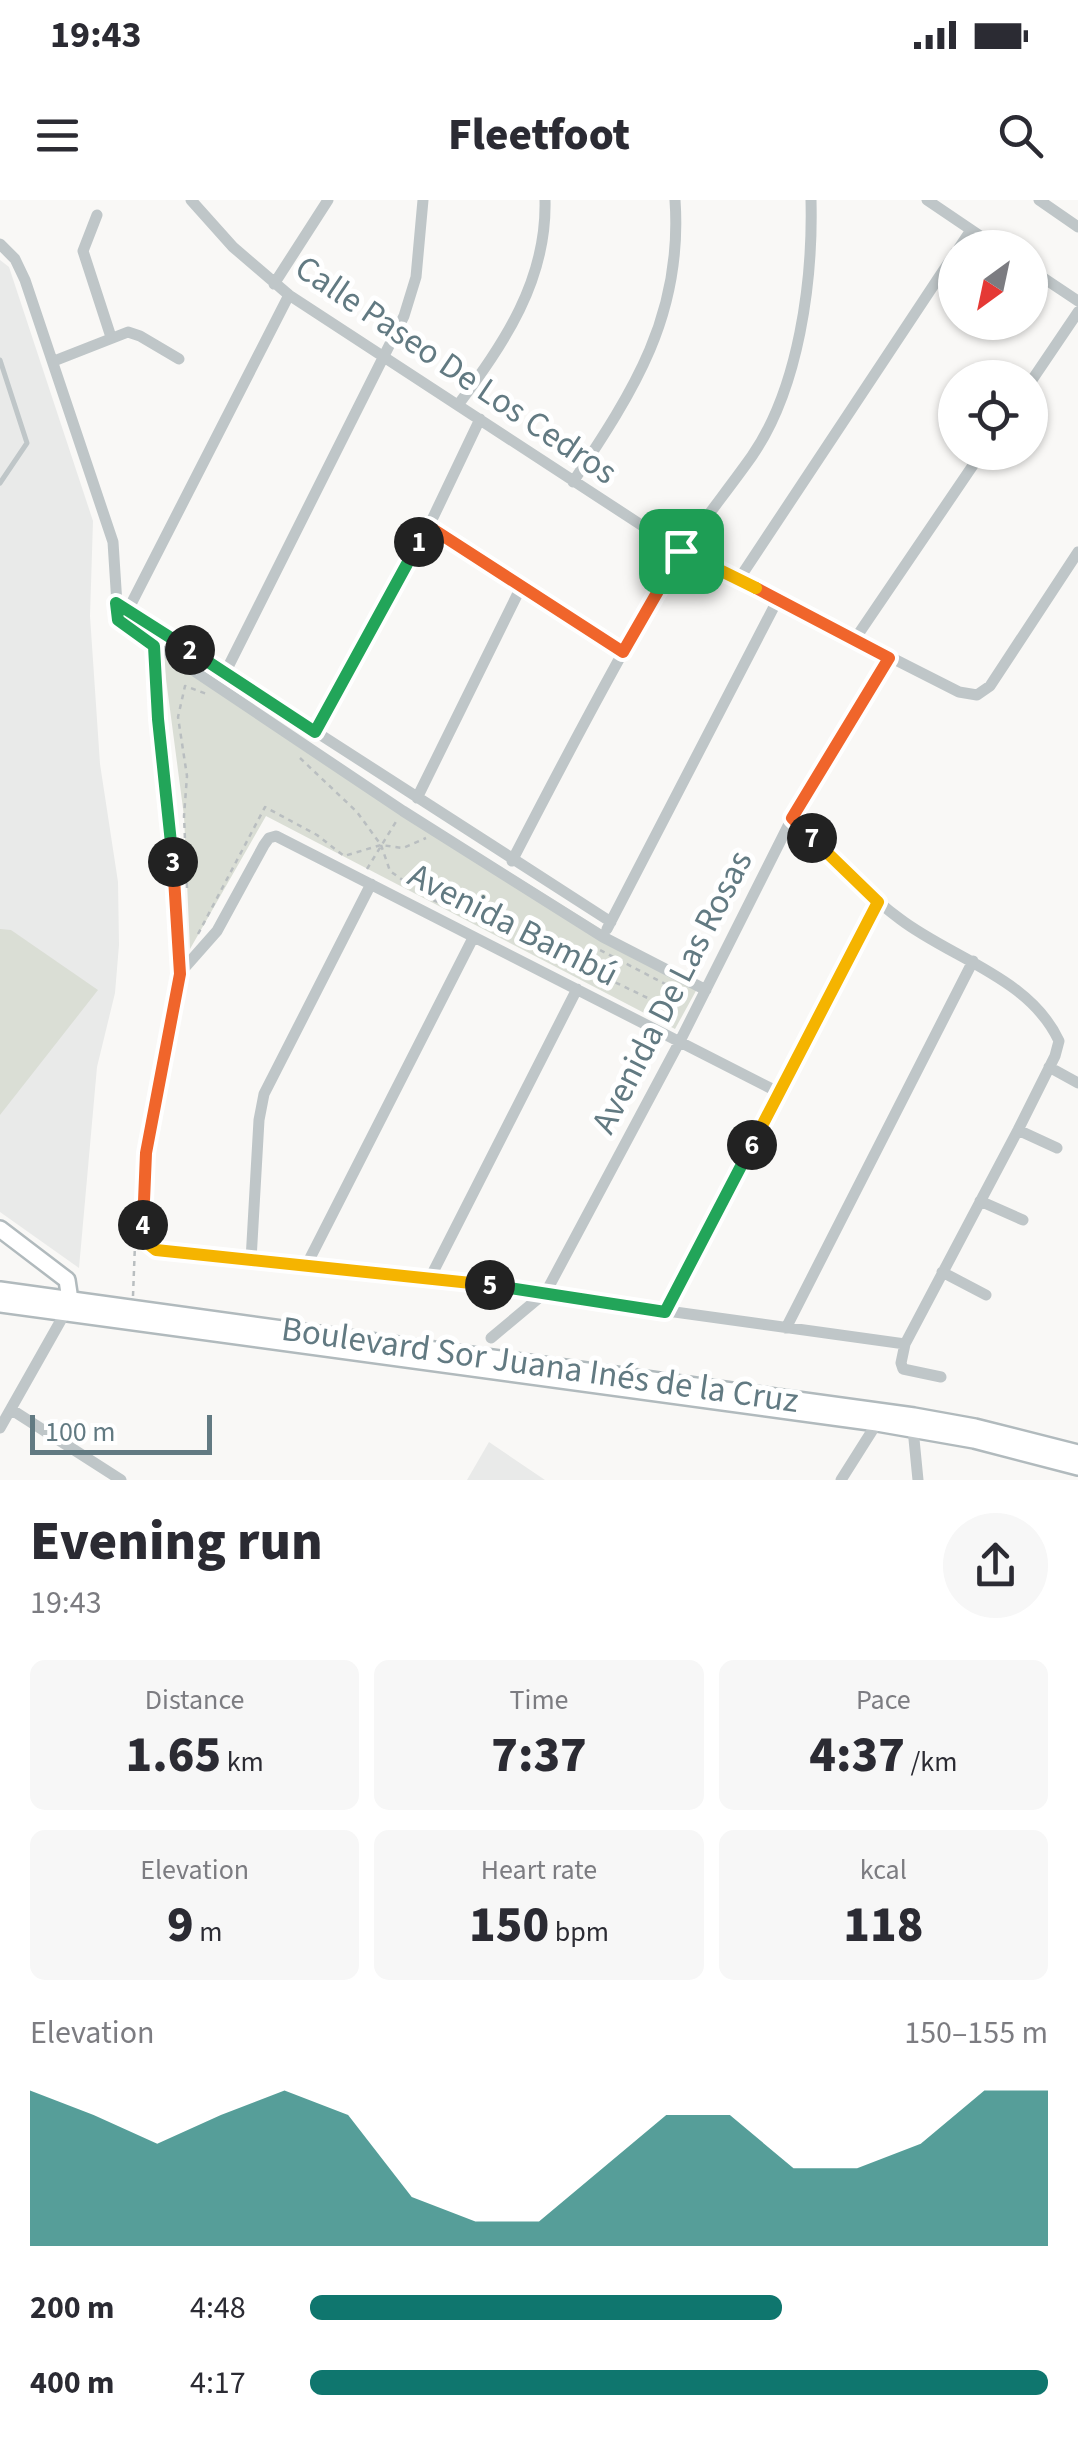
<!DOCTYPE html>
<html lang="en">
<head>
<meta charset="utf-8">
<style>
	:root { --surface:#fff; --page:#f7f7f7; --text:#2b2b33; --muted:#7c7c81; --accent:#0f766e }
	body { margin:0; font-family:"Source Sans 3",sans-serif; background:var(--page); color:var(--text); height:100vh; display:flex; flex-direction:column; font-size:38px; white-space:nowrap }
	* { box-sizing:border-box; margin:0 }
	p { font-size:32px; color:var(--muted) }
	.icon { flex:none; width:55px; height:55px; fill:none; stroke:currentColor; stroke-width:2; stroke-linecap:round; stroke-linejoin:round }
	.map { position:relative; height:1280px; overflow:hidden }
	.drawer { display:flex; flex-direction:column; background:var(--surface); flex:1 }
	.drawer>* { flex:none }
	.needle { width:65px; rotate:213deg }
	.tools { position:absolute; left:938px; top:30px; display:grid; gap:20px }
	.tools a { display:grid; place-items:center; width:110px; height:110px; border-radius:50%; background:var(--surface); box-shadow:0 2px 8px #0004; font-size:50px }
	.scale { position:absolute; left:30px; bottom:25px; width:182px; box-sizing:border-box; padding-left:10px; border:5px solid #627a82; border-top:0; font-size:28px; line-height:35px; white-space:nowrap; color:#627a82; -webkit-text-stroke:8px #fff; paint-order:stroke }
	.pin { position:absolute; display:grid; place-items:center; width:85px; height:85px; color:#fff; margin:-42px; border-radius:20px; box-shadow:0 5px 15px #0006 }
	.km { position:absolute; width:50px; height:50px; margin:-25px; border-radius:50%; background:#222; color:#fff; font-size:28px; line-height:50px; text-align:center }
	.round { display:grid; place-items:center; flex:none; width:105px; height:105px; border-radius:52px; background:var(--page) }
	.headline { display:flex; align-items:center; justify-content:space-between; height:170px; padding:0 30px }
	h1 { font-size:55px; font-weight:800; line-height:75px }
	.figures { display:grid; grid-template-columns:repeat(3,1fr); gap:15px; height:170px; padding:10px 30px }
	.figures div { display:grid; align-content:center; border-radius:15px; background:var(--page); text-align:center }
	.figures b { font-size:50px; font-weight:800 }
	.figures small { font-size:28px; font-weight:400 }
	.figures p { font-size:28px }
	.chart { height:280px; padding:20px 30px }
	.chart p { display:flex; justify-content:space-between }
	.chart svg { width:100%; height:180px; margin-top:10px; fill:var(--accent); opacity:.7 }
	ul { padding:0 30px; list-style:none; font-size:32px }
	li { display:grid; grid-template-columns:160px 120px 1fr; align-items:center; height:75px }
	li i { height:25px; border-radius:12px; background:var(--accent) }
	.status { display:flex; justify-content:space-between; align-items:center; height:70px; padding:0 50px; background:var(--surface); direction:ltr }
	.status svg { height:28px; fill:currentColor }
	header { display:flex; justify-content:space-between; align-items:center; height:130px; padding:0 30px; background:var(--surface); font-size:45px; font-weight:800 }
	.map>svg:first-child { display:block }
	.built { fill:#e9eae9 }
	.green { fill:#daded5 }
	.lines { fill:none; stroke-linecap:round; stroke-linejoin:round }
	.secondary-casing { stroke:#b1babd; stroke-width:20 }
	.path { stroke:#b9bec0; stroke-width:2.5; stroke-dasharray:5 5; stroke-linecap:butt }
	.lane { stroke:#bfc6c8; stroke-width:5 }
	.street { stroke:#bfc6c8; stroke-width:11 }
	.secondary { stroke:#fff; stroke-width:15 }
	.split-1-casing { stroke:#fff; stroke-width:20 }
	.split-2-casing { stroke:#fff; stroke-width:20 }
	.split-3-casing { stroke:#fff; stroke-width:20 }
	.split-4-casing { stroke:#fff; stroke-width:20 }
	.split-5-casing { stroke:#fff; stroke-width:20 }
	.split-6-casing { stroke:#fff; stroke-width:20 }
	.split-7-casing { stroke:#fff; stroke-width:20 }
	.split-8-casing { stroke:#fff; stroke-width:20 }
	.split-9-casing { stroke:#fff; stroke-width:20 }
	.split-1 { stroke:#f0652b; stroke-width:12 }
	.split-2 { stroke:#22a559; stroke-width:12 }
	.split-3 { stroke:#22a559; stroke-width:12 }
	.split-4 { stroke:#f0652b; stroke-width:12 }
	.split-5 { stroke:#f5b400; stroke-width:12 }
	.split-6 { stroke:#22a559; stroke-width:12 }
	.split-7 { stroke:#f5b400; stroke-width:12 }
	.split-8 { stroke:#f0652b; stroke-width:12 }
	.split-9 { stroke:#f5b400; stroke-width:12 }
	.labels { text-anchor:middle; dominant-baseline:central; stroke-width:10; stroke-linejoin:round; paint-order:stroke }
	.street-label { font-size:35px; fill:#627a82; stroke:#fff }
</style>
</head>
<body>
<div class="status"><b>19:43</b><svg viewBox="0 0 49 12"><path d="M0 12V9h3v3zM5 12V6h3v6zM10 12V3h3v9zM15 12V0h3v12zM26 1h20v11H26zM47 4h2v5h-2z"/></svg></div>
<header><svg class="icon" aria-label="menu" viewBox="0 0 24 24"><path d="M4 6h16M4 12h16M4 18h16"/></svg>Fleetfoot<svg class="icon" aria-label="search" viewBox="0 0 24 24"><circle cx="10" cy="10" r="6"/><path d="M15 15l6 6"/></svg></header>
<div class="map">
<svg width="1078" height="1280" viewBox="0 0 1078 1280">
	<rect width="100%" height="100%" fill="#f9f8f6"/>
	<path class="built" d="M0 60 9 67 93 321 90 416 100 564 118 682 119 745 115 793 97 867 79 1068 0 1012Z
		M489 1242 545 1280H467Z"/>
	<path class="green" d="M163 456 697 789 675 829 266 616 190 749 184 616Z
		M0 729 11 730 98 790 0 915Z"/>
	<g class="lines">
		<defs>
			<path id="secondary" d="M0 1029 67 1080 70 1100 67 1109
				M0 1090 914 1216 975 1227 1078 1253
				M0 1104 877 1223 974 1240 1078 1267"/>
		</defs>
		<use href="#secondary" class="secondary-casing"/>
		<path class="path" d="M300 558 357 612 381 645
			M381 645 390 671 428 698 511 732 658 803 669 786 598 749
			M367 669 397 620
			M187 688 184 616 187 576 178 517 185 486 207 494
			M198 734 265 607 317 635 344 656 381 645 403 648 426 638
			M133 1096 135 1044"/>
		<path class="lane" d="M0 160 27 243 0 283"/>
		<path class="street" d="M191 0 233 47 289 95 681 351 959 492 977 495 990 486 1078 352
			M927 0 998 48
			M1039 0 1078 27
			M97 15 83 51 111 137
			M0 44 15 59 25 80 113 342 118 420 403 611 603 737 706 790
			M959 48 971 30
			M1030 69 1078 101
			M274 84 328 0
			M54 161 128 132 140 136 179 159
			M1030 183 1078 112
			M458 205C504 143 547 81 545 0
			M573 282C634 190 683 115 675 0
			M429 326 623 451
			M739 379 955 53
			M116 403 611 722
			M128 410 289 95
			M154 425 158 519 180 747 179 774C169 821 124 1012 150 1047L173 1053 430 1078 905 1144
			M855 439 982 252
			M225 473 404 116 416 77 423 0
			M315 532 429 326 480 219
			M417 598 521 387
			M792 618C827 652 861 690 900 719 951 758 1030 778 1059 841L1055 856 1018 930 905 1144 901 1163 903 1169 941 1177
			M512 661C561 566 610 472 664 380 690 336 723 297 752 256 799 188 813 81 811 0
			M607 729 778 399
			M179 774 217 731 264 645 269 638 276 636 780 893
			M1049 867 1078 883
			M1018 930 1057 948
			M980 1001 1023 1020
			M251 1060 259 920 264 894 371 684
			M306 1066 473 738
			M942 1072 986 1095
			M430 1078 577 789
			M665 1112 878 702
			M786 1128 973 761
			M491 1138 546 1092 680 841 792 618 889 458
			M12 1210 121 1280
			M0 1228 65 1113
			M913 1229 918 1280
			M841 1280 877 1223"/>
		<use href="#secondary" class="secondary"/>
	</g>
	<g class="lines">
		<defs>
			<path id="split-1" d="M419 342 428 326 623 452 681 351"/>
			<path id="split-2" d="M190 450 315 532 419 342"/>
			<path id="split-3" d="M173 662 158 519 154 446 118 420 116 403 190 450"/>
			<path id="split-4" d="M143 1025 146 953 180 774 173 662"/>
			<path id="split-5" d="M143 1025 146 1042 156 1050 490 1085"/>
			<path id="split-6" d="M490 1085 665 1112 752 945"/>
			<path id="split-7" d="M752 945 878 702 812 638"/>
			<path id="split-8" d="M756 388 889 458 792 618 812 638"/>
			<path id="split-9" d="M681 351 756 388"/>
		</defs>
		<use href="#split-1" class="split-1-casing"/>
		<use href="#split-2" class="split-2-casing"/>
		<use href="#split-3" class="split-3-casing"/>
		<use href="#split-4" class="split-4-casing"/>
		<use href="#split-5" class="split-5-casing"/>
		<use href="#split-6" class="split-6-casing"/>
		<use href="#split-7" class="split-7-casing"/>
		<use href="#split-8" class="split-8-casing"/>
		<use href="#split-9" class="split-9-casing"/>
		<use href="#split-1" class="split-1"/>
		<use href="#split-2" class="split-2"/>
		<use href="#split-3" class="split-3"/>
		<use href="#split-4" class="split-4"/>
		<use href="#split-5" class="split-5"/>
		<use href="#split-6" class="split-6"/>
		<use href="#split-7" class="split-7"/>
		<use href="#split-8" class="split-8"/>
		<use href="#split-9" class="split-9"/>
	</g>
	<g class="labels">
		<g class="street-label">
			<text transform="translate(456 170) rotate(34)">Calle Paseo De Los Cedros</text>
			<text transform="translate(513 725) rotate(27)">Avenida Bambú</text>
			<text transform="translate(672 792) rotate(-63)">Avenida De Las Rosas</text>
			<text transform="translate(540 1165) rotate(8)">Boulevard Sor Juana Inés de la Cruz</text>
		</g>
	</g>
</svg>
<div class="tools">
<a><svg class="needle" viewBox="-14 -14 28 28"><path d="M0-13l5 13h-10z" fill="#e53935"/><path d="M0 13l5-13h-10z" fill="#7c7c81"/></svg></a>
<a><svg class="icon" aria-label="locate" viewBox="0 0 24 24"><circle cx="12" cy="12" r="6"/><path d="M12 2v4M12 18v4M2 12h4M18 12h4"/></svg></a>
</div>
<div class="scale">100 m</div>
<div class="pin" style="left:681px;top:351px;background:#1e9e55"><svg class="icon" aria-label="arrive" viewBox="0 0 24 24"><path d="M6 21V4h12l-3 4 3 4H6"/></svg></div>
<b class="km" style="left:419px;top:342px">1</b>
<b class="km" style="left:190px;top:450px">2</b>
<b class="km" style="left:173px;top:662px">3</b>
<b class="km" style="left:143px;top:1025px">4</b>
<b class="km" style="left:490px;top:1085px">5</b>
<b class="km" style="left:752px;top:945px">6</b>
<b class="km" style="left:812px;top:638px">7</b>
</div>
<section class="drawer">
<div class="headline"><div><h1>Evening run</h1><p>19:43</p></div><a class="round"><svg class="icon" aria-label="share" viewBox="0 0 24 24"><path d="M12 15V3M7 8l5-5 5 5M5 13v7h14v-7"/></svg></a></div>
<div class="figures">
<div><p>Distance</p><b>1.65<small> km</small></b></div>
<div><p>Time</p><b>7:37</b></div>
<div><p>Pace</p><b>4:37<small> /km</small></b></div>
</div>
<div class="figures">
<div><p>Elevation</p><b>9<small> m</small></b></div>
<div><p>Heart rate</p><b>150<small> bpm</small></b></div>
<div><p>kcal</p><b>118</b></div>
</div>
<div class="chart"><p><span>Elevation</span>150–155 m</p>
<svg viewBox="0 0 160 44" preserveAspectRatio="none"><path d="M0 44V6L10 12L20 19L30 12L40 6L50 12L60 32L70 38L80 38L90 25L100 12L110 12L120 25L130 25L140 19L150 6L160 6V44z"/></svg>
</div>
<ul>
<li><b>200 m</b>4:48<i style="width:64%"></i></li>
<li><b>400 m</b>4:17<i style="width:100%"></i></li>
</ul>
</section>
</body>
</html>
